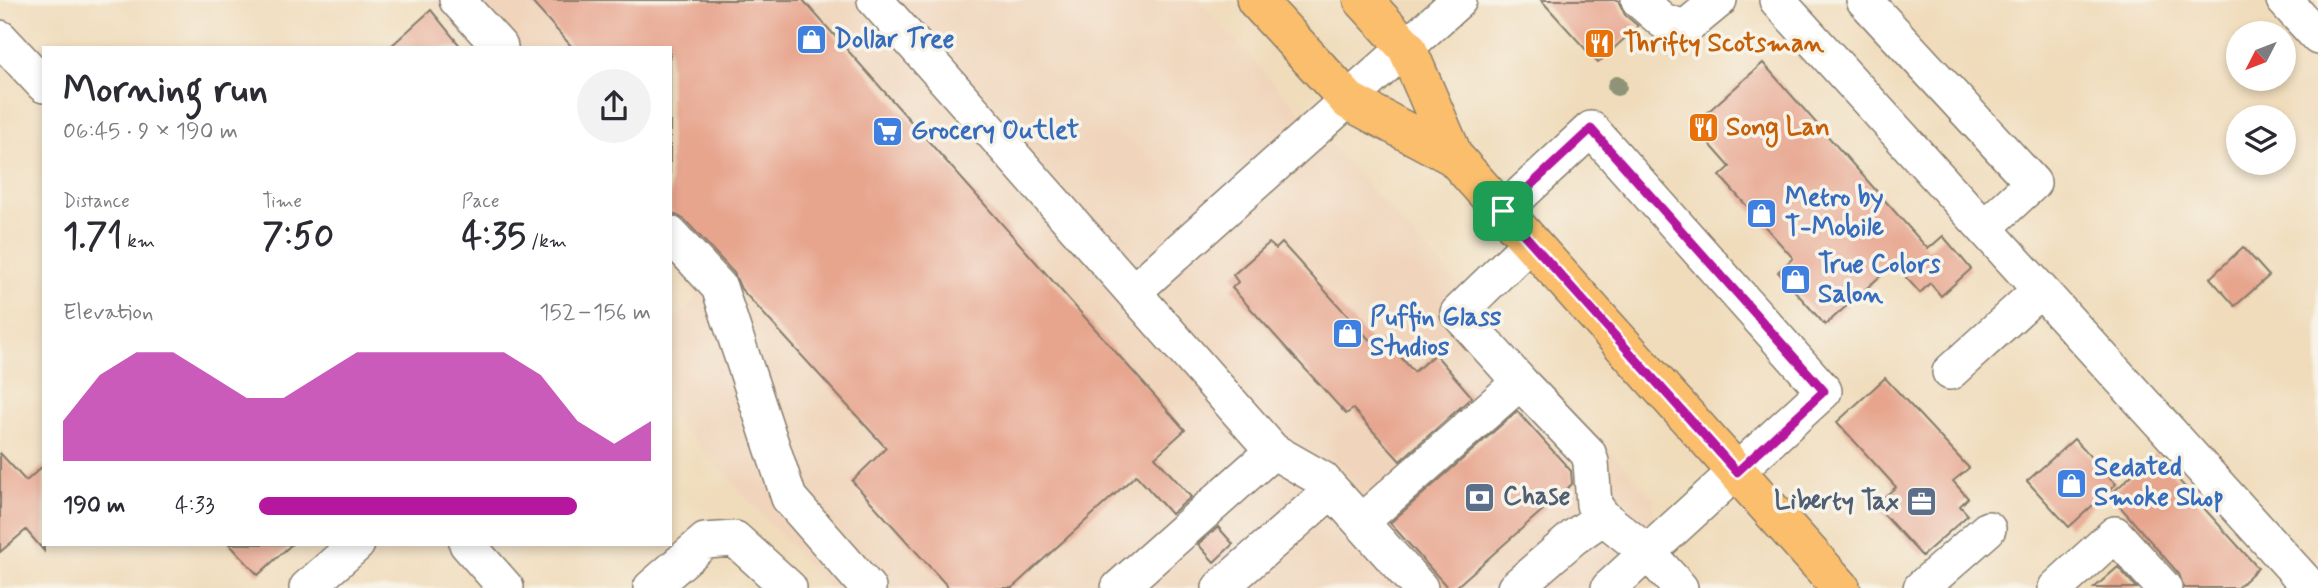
<!DOCTYPE html>
<html lang="en">
<head>
<meta charset="utf-8">
<style>
	:root { --surface:#fff; --page:#f2f2f3; --text:#2b2b33; --muted:#7c7c81; --accent:#b5179e }
	body { margin:0; font-family:Mynerve,sans-serif; background:var(--page); color:var(--text); height:100vh; display:flex; flex-direction:column; font-size:26px; white-space:nowrap }
	* { box-sizing:border-box; margin:0 }
	p { font-size:23px; color:var(--muted) }
	.icon { flex:none; width:38px; height:38px; fill:none; stroke:currentColor; stroke-width:2; stroke-linecap:round; stroke-linejoin:round }
	.map { position:relative; flex:1; overflow:hidden }
	.details { position:absolute; left:42px; top:46px; width:630px; height:500px; display:flex; flex-direction:column; background:var(--surface); border-radius:0px; box-shadow:0 4px 10px #0003 }
	.details>* { flex:none }
	.needle { width:46px; rotate:228deg }
	.buttons { position:absolute; left:2226px; top:21px; display:grid; gap:14px }
	.buttons a { display:grid; place-items:center; width:70px; height:70px; border-radius:50%; background:var(--surface); box-shadow:0 4px 10px #0003; font-size:35px }
	.pin { position:absolute; display:grid; place-items:center; width:60px; height:60px; color:#fff; margin:-30px; border-radius:14px; box-shadow:0 4px 10px #0006 }
	.round { display:grid; place-items:center; flex:none; width:74px; height:74px; border-radius:37px; background:var(--page) }
	.head { display:flex; align-items:center; justify-content:space-between; height:119px; padding:0 21px }
	h1 { font-size:38px; font-weight:700; line-height:52px }
	.stats { display:grid; grid-template-columns:repeat(3,1fr); gap:10px; height:119px; padding:7px 21px }
	.stats div { display:grid; align-content:center }
	.stats b { font-size:35px; font-weight:700 }
	.stats small { font-size:19px; font-weight:400 }
	.stats p { font-size:19px }
	.chart { height:196px; padding:14px 21px }
	.chart p { display:flex; justify-content:space-between }
	.chart svg { width:100%; height:126px; margin-top:7px; fill:var(--accent); opacity:.7 }
	ul { padding:0 21px; list-style:none; font-size:23px }
	li { display:grid; grid-template-columns:112px 84px 1fr; align-items:center; height:52px }
	li i { height:18px; border-radius:9px; background:var(--accent) }
	.map>svg:first-child { display:block }
	.built { fill:#f0d5bc }
	.building { fill:#e7a58e }
	.lines { fill:none; stroke-linecap:round; stroke-linejoin:round }
	.minor-casing { stroke:#867c6c; stroke-width:38 }
	.major-casing { stroke:#867c6c; stroke-width:41 }
	.minor { stroke:#fff; stroke-width:35 }
	.major { stroke:#fabe6d; stroke-width:38 }
	.tree { fill:#8f9377 }
	.route-casing { stroke:#fff; stroke-width:14 }
	.route { stroke:#b5179e; stroke-width:9 }
	.labels { text-anchor:middle; dominant-baseline:central; stroke-width:7; stroke-linejoin:round; paint-order:stroke }
	.shop-label { font-size:26px; font-weight:bold; fill:#366cbe; stroke:#f7f3e8; text-anchor:start }
	.food-label { font-size:26px; font-weight:bold; fill:#c56008; stroke:#f7f3e8; text-anchor:start }
	.service-label { font-size:26px; font-weight:bold; fill:#4e5e75; stroke:#f7f3e8; text-anchor:start }
</style>
</head>
<body>
<div class="map">
<svg width="2318" height="588" viewBox="0 0 2318 588">
	<rect width="100%" height="100%" fill="#f7f3e8"/>
	<filter id="ink" filterUnits="userSpaceOnUse"><feTurbulence type="fractalNoise" baseFrequency=".0143" numOctaves="2"/><feDisplacementMap in="SourceGraphic" scale="14" xChannelSelector="R" yChannelSelector="G"/><feConvolveMatrix kernelMatrix="1 2 1 2 8 2 1 2 1" color-interpolation-filters="sRGB"/></filter>
	<filter id="wash" filterUnits="userSpaceOnUse"><feTurbulence type="fractalNoise" baseFrequency=".00686" numOctaves="4" result="noise"/><feDisplacementMap in="SourceGraphic" scale="28" xChannelSelector="R" yChannelSelector="G"/><feGaussianBlur stdDeviation="1.57" result="paint"/><feColorMatrix in="noise" values="0 0 0 0 0 0 0 0 0 0 0 0 0 0 0 0 0 1.4 0 .05"/><feComposite in="paint" operator="in"/></filter>
	<g filter="url(#wash)">
		<rect width="100%" height="100%" fill="#f0dcbb"/>
		<path class="built" d="M429 0H1198L1655 500 1650 534 1587 588H828L670 414V323L698 297 670 266V47H472Z"/>
		<g id="blocks">
			<path class="building" d="M530 0H803L1185 430 1155 457 1191 497 1171 514 1136 475 1012 588H949L852 481 886 448 741 289 734 273 685 220 670 211V47H572Z
				M1541 0H1618L1625 15 1638 26 1598 63Z
				M431 10 461 47H390Z
				M1763 63 1928 249 1943 236 1971 269 1941 296 1930 283 1920 293 1894 264 1825 325 1778 272 1793 258 1720 176 1730 167 1693 125Z
				M1269 243 1276 249 1282 243 1375 346 1384 338 1414 372 1435 354 1472 397 1400 461 1353 409 1346 414 1232 288 1238 282 1233 275Z
				M2243 247 2269 276 2235 306 2210 278Z
				M1885 378 1969 468 1953 481 1968 498 1960 506 1968 515 1922 556 1875 505 1896 487 1837 422Z
				M1517 411 1571 471 1572 484 1455 588H1448L1390 523Z
				M2074 439 2116 484 2069 527 2027 481Z
				M0 453 26 481 44 465V551L26 530 0 552Z
				M2155 454 2258 568 2237 588H2184L2179 574 2110 495Z
				M1218 527 1233 544 1214 562 1198 544Z
				M229 544H292L258 575Z
				M2118 567 2137 588H2094Z"/>
		</g>
	</g>
	<g filter="url(#ink)">
		<use href="#blocks" fill-opacity="0" stroke="#867c6c" stroke-width="2"/>
		<g class="lines">
			<defs>
				<path id="minor" d="M457 0 500 47
					M875 0 1133 292 1459 0
					M1639 0 1663 21 1685 28 1719 0
					M1777 0 2311 588
					M1864 0 2033 183 1984 228
					M2284 0 2318 37
					M0 38 44 85
					M1503 211 1591 129 1824 391 1609 588
					M670 234 719 287 789 498 868 588
					M1133 292 1273 451 1322 479 1420 588
					M1950 372 2040 290
					M1520 382 1458 313 1531 242
					M1361 522 1520 382 1588 453 1591 462 1594 505 1603 517 1648 553 1680 588
					M467 544 506 588
					M307 588 357 544
					M651 588 705 541 735 539 789 588
					M1119 588 1273 451
					M1220 588 1332 490
					M1515 588 1574 537 1603 517
					M1921 588 1988 529
					M2056 588 2115 534 2164 588"/>
				<path id="major" d="M1256 0 1349 101 1454 157
					M1363 0 1407 48 1454 157 1841 588"/>
			</defs>
			<use href="#minor" class="minor-casing"/>
			<use href="#major" class="major-casing"/>
			<use href="#minor" class="minor"/>
			<use href="#major" class="major"/>
		</g>
		<circle class="tree" cx="1617" cy="86" r="10"/>
	</g>
	<g class="lines" filter="url(#ink)">
		<defs>
			<path id="route" d="M1591 129 1824 391 1737 472 1503 211Z"/>
		</defs>
		<use href="#route" class="route-casing"/>
		<use href="#route" class="route"/>
	</g>
	<defs>
		<symbol id="shop-square" viewBox="-11 -11 22 22"><rect x="-9" y="-9" width="18" height="18" rx="4" fill="#3f7fe0" stroke="#f7f3e8"/><path d="M-5-2.5h2.3a2.7 3.5 0 0 1 5.4 0H5L5.5 6h-11ZM-1.5-2.5h3a1.5 2.3 0 0 0-3 0Z" fill="#fff"/></symbol>
		<symbol id="restaurant-square" viewBox="-11 -11 22 22"><rect x="-9" y="-9" width="18" height="18" rx="4" fill="#e8710a" stroke="#f7f3e8"/><path d="M-5-6h1v4h1v-4h1v4h1v-4h1v5L-1.5 .5V6h-2V.5L-5-1ZM5-6V6H3V1.5H1.5Q1.5-4 5-6Z" fill="#fff"/></symbol>
		<symbol id="supermarket-square" viewBox="-11 -11 22 22"><rect x="-9" y="-9" width="18" height="18" rx="4" fill="#3f7fe0" stroke="#f7f3e8"/><path d="M-6-5.5h2.5l.6 2H6L4.5 2H-2.5L-4.4-4H-6ZM-1.5 3.2a1.3 1.3 0 1 0 .1 0ZM3 3.2a1.3 1.3 0 1 0 .1 0Z" fill="#fff"/></symbol>
		<symbol id="bank-square" viewBox="-11 -11 22 22"><rect x="-9" y="-9" width="18" height="18" rx="4" fill="#5c6f8a" stroke="#f7f3e8"/><path d="M-6-4H6V4H-6ZM0-2.3a2.3 2.3 0 1 0 0 4.6a2.3 2.3 0 1 0 0-4.6Z" fill="#fff"/></symbol>
		<symbol id="office-square" viewBox="-11 -11 22 22"><rect x="-9" y="-9" width="18" height="18" rx="4" fill="#5c6f8a" stroke="#f7f3e8"/><path d="M-6-3h4V-5.5h4V-3h4V5H-6ZM-1-4.5V-3h2v-1.5ZM-6 0V1H6V0Z" fill="#fff"/></symbol>
	</defs>
	<g fill-rule="evenodd">
		<use href="#shop-square" x="794" y="22" width="35" height="35"/>
		<use href="#restaurant-square" x="1582" y="26" width="35" height="35"/>
		<use href="#restaurant-square" x="1686" y="110" width="35" height="35"/>
		<use href="#supermarket-square" x="870" y="114" width="35" height="35"/>
		<use href="#shop-square" x="1744" y="196" width="35" height="35"/>
		<use href="#shop-square" x="1778" y="262" width="35" height="35"/>
		<use href="#shop-square" x="1330" y="316" width="35" height="35"/>
		<use href="#shop-square" x="2054" y="466" width="35" height="35"/>
		<use href="#bank-square" x="1462" y="480" width="35" height="35"/>
		<use href="#office-square" x="1904" y="484" width="35" height="35"/>
	</g>
	<g class="labels">
		<g class="shop-label">
			<text x="834" y="40">Dollar Tree</text>
			<text x="911" y="131">Grocery Outlet</text>
			<text x="1785" y="198">Metro by<tspan x="1785" dy="30">T-Mobile</tspan></text>
			<text x="1818" y="265">True Colors<tspan x="1818" dy="30">Salon</tspan></text>
			<text x="1370" y="318">Puffin Glass<tspan x="1370" dy="30">Studios</tspan></text>
			<text x="2094" y="468">Sedated<tspan x="2094" dy="30">Smoke Shop</tspan></text>
		</g>
		<g class="food-label">
			<text x="1623" y="44">Thrifty Scotsman</text>
			<text x="1726" y="128">Song Lan</text>
		</g>
		<g class="service-label">
			<text x="1503" y="497">Chase</text>
			<text x="1899" y="502" text-anchor="end">Liberty Tax</text>
		</g>
	</g>
</svg>
<div class="buttons">
<a><svg class="needle" viewBox="-14 -14 28 28"><path d="M0-13l5 13h-10z" fill="#e53935"/><path d="M0 13l5-13h-10z" fill="#7c7c81"/></svg></a>
<a><svg class="icon" aria-label="layers" viewBox="0 0 24 24"><path d="M12 4l9 5-9 5-9-5zM3 14l9 5 9-5"/></svg></a>
</div>
<div class="pin" style="left:1503px;top:211px;background:#1e9e55"><svg class="icon" aria-label="arrive" viewBox="0 0 24 24"><path d="M6 21V4h12l-3 4 3 4H6"/></svg></div>
<section class="details">
<div class="head"><div><h1>Morning run</h1><p>06:45 · 9 × 190 m</p></div><a class="round"><svg class="icon" aria-label="share" viewBox="0 0 24 24"><path d="M12 15V3M7 8l5-5 5 5M5 13v7h14v-7"/></svg></a></div>
<div class="stats">
<div><p>Distance</p><b>1.71<small> km</small></b></div>
<div><p>Time</p><b>7:50</b></div>
<div><p>Pace</p><b>4:35<small> /km</small></b></div>
</div>
<div class="chart"><p><span>Elevation</span>152–156 m</p>
<svg viewBox="0 0 160 44" preserveAspectRatio="none"><path d="M0 44V30L10 14L20 6L30 6L40 14L50 22L60 22L70 14L80 6L90 6L100 6L110 6L120 6L130 14L140 30L150 38L160 30V44z"/></svg>
</div>
<ul>
<li><b>190 m</b>4:33<i style="width:81%"></i></li>
</ul>
</section>
</div>
</body>
</html>
